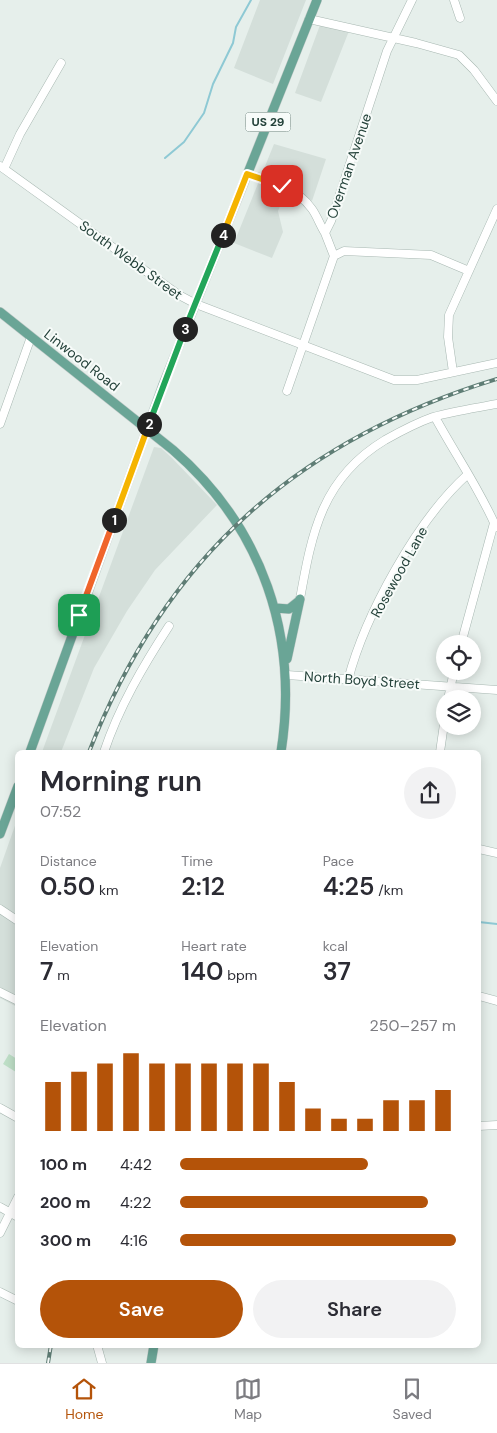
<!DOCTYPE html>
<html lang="en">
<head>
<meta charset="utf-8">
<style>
	:root { --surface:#fff; --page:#f2f2f3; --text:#2b2b33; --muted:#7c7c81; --line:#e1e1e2; --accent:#b45309 }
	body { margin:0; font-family:"DM Sans",sans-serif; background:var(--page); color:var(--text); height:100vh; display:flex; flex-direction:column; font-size:19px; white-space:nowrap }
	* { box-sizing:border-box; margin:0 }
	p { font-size:16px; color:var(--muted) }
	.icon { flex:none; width:28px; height:28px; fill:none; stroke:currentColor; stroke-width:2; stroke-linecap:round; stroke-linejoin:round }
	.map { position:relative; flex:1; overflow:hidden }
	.panel { position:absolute; left:15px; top:750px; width:466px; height:598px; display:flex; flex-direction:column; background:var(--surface); border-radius:8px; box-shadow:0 2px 12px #0003 }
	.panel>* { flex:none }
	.controls { position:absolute; left:436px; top:635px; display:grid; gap:10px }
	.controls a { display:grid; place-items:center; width:45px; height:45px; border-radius:50%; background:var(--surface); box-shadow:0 2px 12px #0003; font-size:25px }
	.pin { position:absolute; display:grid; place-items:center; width:42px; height:42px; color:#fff; margin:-21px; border-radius:10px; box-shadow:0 2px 8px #0006 }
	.km { position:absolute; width:25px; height:25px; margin:-12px; border-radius:50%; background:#222; color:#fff; font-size:14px; line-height:25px; text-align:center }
	.round { display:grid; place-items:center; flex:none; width:52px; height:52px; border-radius:26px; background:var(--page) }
	.head { display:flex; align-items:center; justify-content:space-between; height:85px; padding:0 25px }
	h1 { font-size:28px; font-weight:600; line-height:38px }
	.metrics { display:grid; grid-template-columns:repeat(3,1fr); gap:8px; height:85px; padding:5px 25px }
	.metrics div { display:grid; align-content:center }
	.metrics b { font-size:25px; font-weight:600 }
	.metrics small { font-size:14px; font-weight:400 }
	.metrics p { font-size:14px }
	.chart { height:140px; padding:10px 25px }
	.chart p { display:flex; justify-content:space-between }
	.chart svg { width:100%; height:90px; margin-top:5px; stroke:var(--accent); stroke-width:6 }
	.primary-button { display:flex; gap:10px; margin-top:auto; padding:10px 25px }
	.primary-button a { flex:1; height:58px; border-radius:30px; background:var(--accent); color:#fff; font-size:20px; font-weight:600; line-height:58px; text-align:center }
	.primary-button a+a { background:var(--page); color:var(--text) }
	ul { padding:0 25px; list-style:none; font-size:16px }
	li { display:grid; grid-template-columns:80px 60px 1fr; align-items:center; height:38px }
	li i { height:12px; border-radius:6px; background:var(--accent) }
	.menu { display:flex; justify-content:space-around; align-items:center; height:70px; border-top:1px solid var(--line); background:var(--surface); font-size:14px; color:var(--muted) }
	.menu a { display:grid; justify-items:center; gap:2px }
	.menu .on { color:var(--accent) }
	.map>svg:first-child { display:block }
	.built { fill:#d4dfda }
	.green { fill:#bfe0c8 }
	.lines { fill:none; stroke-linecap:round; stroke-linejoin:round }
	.stream { stroke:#8ec9d4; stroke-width:2 }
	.minor-casing { stroke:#a8b8b2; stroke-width:9 }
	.major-casing { stroke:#c2cac8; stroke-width:10 }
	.minor { stroke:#fff; stroke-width:8 }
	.major { stroke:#6aa596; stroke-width:9 }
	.rail-casing { stroke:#5f7d75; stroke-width:4 }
	.rail { stroke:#f7fbf9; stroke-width:2; stroke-dasharray:5.5; stroke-linecap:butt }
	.split-1-casing { stroke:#fff; stroke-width:10 }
	.split-2-casing { stroke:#fff; stroke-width:10 }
	.split-3-casing { stroke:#fff; stroke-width:10 }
	.split-4-casing { stroke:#fff; stroke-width:10 }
	.split-5-casing { stroke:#fff; stroke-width:10 }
	.split-1 { stroke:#f0652b; stroke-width:6 }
	.split-2 { stroke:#f5b400; stroke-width:6 }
	.split-3 { stroke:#22a559; stroke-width:6 }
	.split-4 { stroke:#22a559; stroke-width:6 }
	.split-5 { stroke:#f5b400; stroke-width:6 }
	.labels { text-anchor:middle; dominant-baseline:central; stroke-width:4; stroke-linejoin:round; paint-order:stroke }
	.shield { fill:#f7fbf9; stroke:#637a73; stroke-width:1 }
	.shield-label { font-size:12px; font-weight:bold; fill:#24423a }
	.street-label { font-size:14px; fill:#24423a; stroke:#f7fbf9 }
</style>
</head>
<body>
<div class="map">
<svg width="497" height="1363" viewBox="0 0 497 1363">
	<rect width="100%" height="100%" fill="#e6efeb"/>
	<path class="built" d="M260 0H306L273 84 234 68Z
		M320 25 349 31 321 102 295 93Z
		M274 144 326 159 312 201 289 184 278 211 283 232 272 258 234 243Z
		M154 447 161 448 172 458 217 505 155 570 127 611 94 668 61 752H42Z
		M17 820V1007L0 998V868Z"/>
	<path class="green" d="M9 1054 17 1059 16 1072 3 1064Z"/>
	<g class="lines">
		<path class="stream" d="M165 158 184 142 204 113 213 84 233 43 236 27 251 0
			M479 922 497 924"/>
		<defs>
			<path id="minor" d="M454 0 460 18
				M309 19 416 43 459 55 474 70 497 101
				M0 166 179 295 196 304 394 380H417L497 363
				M4 169 20 134 61 63
				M247 174C271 180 297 188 312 209 317 216 320 225 325 233
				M334 256 344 251 431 255 469 271
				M453 372 448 337 449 315 497 209
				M287 391 334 256 325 233 331 221 387 51 412 0
				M435 417C455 454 479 488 496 527
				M0 424 31 337
				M300 599C312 532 322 478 385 440 401 431 416 423 433 417 454 411 476 408 497 404
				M461 644 494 523 497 524
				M287 675 497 690
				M348 680C365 615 417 520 467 475
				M448 699 454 671
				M104 752C119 707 143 666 169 626
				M440 752 445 717
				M479 849 497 853
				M0 909 18 921
				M0 992 18 1001
				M479 996 497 1001
				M0 1108 18 1118
				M479 1126 497 1125
				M0 1207 18 1217
				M0 1233 18 1197
				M0 1292 18 1301
				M97 1345 102 1363"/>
			<path id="major" d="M0 312 173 450C263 528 299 636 281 752
				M275 608 289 609 299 601
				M287 659 300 599
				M30 752 163 385 317 0
				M0 834 18 786
				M151 1363 154 1345"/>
		</defs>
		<use href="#minor" class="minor-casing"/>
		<use href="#major" class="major-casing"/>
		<use href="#minor" class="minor"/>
		<use href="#major" class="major"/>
		<defs>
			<path id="rail" d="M89 752C165 557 298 440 497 379
				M48 1363 51 1345"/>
		</defs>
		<use href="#rail" class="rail-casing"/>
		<use href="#rail" class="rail"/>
	</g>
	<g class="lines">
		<defs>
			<path id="split-1" d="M79 615 114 520"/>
			<path id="split-2" d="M114 520 149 424"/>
			<path id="split-3" d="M149 424 185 329"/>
			<path id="split-4" d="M185 329 223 235"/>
			<path id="split-5" d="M223 235 247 174 282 186"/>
		</defs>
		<use href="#split-1" class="split-1-casing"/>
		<use href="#split-2" class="split-2-casing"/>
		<use href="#split-3" class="split-3-casing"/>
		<use href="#split-4" class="split-4-casing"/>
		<use href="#split-5" class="split-5-casing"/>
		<use href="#split-1" class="split-1"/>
		<use href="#split-2" class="split-2"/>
		<use href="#split-3" class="split-3"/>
		<use href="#split-4" class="split-4"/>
		<use href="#split-5" class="split-5"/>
	</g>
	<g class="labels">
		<rect class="shield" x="245.5" y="112.5" width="45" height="19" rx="4"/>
		<g class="shield-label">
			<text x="268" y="122">US 29</text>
		</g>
		<g class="street-label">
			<text transform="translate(349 166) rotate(-71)">Overman Avenue</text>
			<text transform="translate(131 260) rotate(36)">South Webb Street</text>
			<text transform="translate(82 360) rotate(38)">Linwood Road</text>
			<text transform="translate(399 572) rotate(-61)">Rosewood Lane</text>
			<text transform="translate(362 680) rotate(4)">North Boyd Street</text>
		</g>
	</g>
</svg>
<div class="controls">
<a><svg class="icon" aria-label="locate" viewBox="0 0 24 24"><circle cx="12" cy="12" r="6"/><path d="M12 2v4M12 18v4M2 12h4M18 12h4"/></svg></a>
<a><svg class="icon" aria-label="layers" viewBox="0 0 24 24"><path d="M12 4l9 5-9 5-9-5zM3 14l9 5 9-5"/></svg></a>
</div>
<div class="pin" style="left:79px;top:615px;background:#1e9e55"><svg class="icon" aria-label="arrive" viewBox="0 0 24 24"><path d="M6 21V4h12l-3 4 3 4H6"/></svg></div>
<div class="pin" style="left:282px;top:186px;background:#d93025"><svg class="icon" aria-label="check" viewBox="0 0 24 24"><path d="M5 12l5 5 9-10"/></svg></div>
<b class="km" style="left:114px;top:520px">1</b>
<b class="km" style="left:149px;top:424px">2</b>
<b class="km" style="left:185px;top:329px">3</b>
<b class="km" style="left:223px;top:235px">4</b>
<section class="panel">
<div class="head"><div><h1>Morning run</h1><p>07:52</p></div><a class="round"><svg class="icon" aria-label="share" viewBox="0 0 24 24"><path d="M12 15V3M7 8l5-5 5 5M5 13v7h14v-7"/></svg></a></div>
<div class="metrics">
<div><p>Distance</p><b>0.50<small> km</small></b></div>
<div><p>Time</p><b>2:12</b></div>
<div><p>Pace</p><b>4:25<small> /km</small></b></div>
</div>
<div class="metrics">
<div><p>Elevation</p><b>7<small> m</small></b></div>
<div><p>Heart rate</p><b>140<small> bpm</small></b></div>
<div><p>kcal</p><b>37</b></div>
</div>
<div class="chart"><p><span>Elevation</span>250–257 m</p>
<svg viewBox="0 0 160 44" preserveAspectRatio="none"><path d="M5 44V20M15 44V15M25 44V11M35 44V6M45 44V11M55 44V11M65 44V11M75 44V11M85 44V11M95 44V20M105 44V33M115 44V38M125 44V38M135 44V29M145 44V29M155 44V24"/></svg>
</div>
<ul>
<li><b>100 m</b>4:42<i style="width:68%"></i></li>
<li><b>200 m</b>4:22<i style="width:90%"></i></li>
<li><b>300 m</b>4:16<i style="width:100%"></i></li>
</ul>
<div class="primary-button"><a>Save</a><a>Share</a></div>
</section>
</div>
<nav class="menu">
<a class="on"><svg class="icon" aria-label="home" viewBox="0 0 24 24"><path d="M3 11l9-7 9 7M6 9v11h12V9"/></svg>Home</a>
<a><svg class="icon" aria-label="map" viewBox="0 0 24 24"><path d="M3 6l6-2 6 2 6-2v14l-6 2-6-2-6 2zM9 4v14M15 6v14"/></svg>Map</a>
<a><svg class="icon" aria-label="saved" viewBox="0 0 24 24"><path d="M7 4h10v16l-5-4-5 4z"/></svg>Saved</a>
</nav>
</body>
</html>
